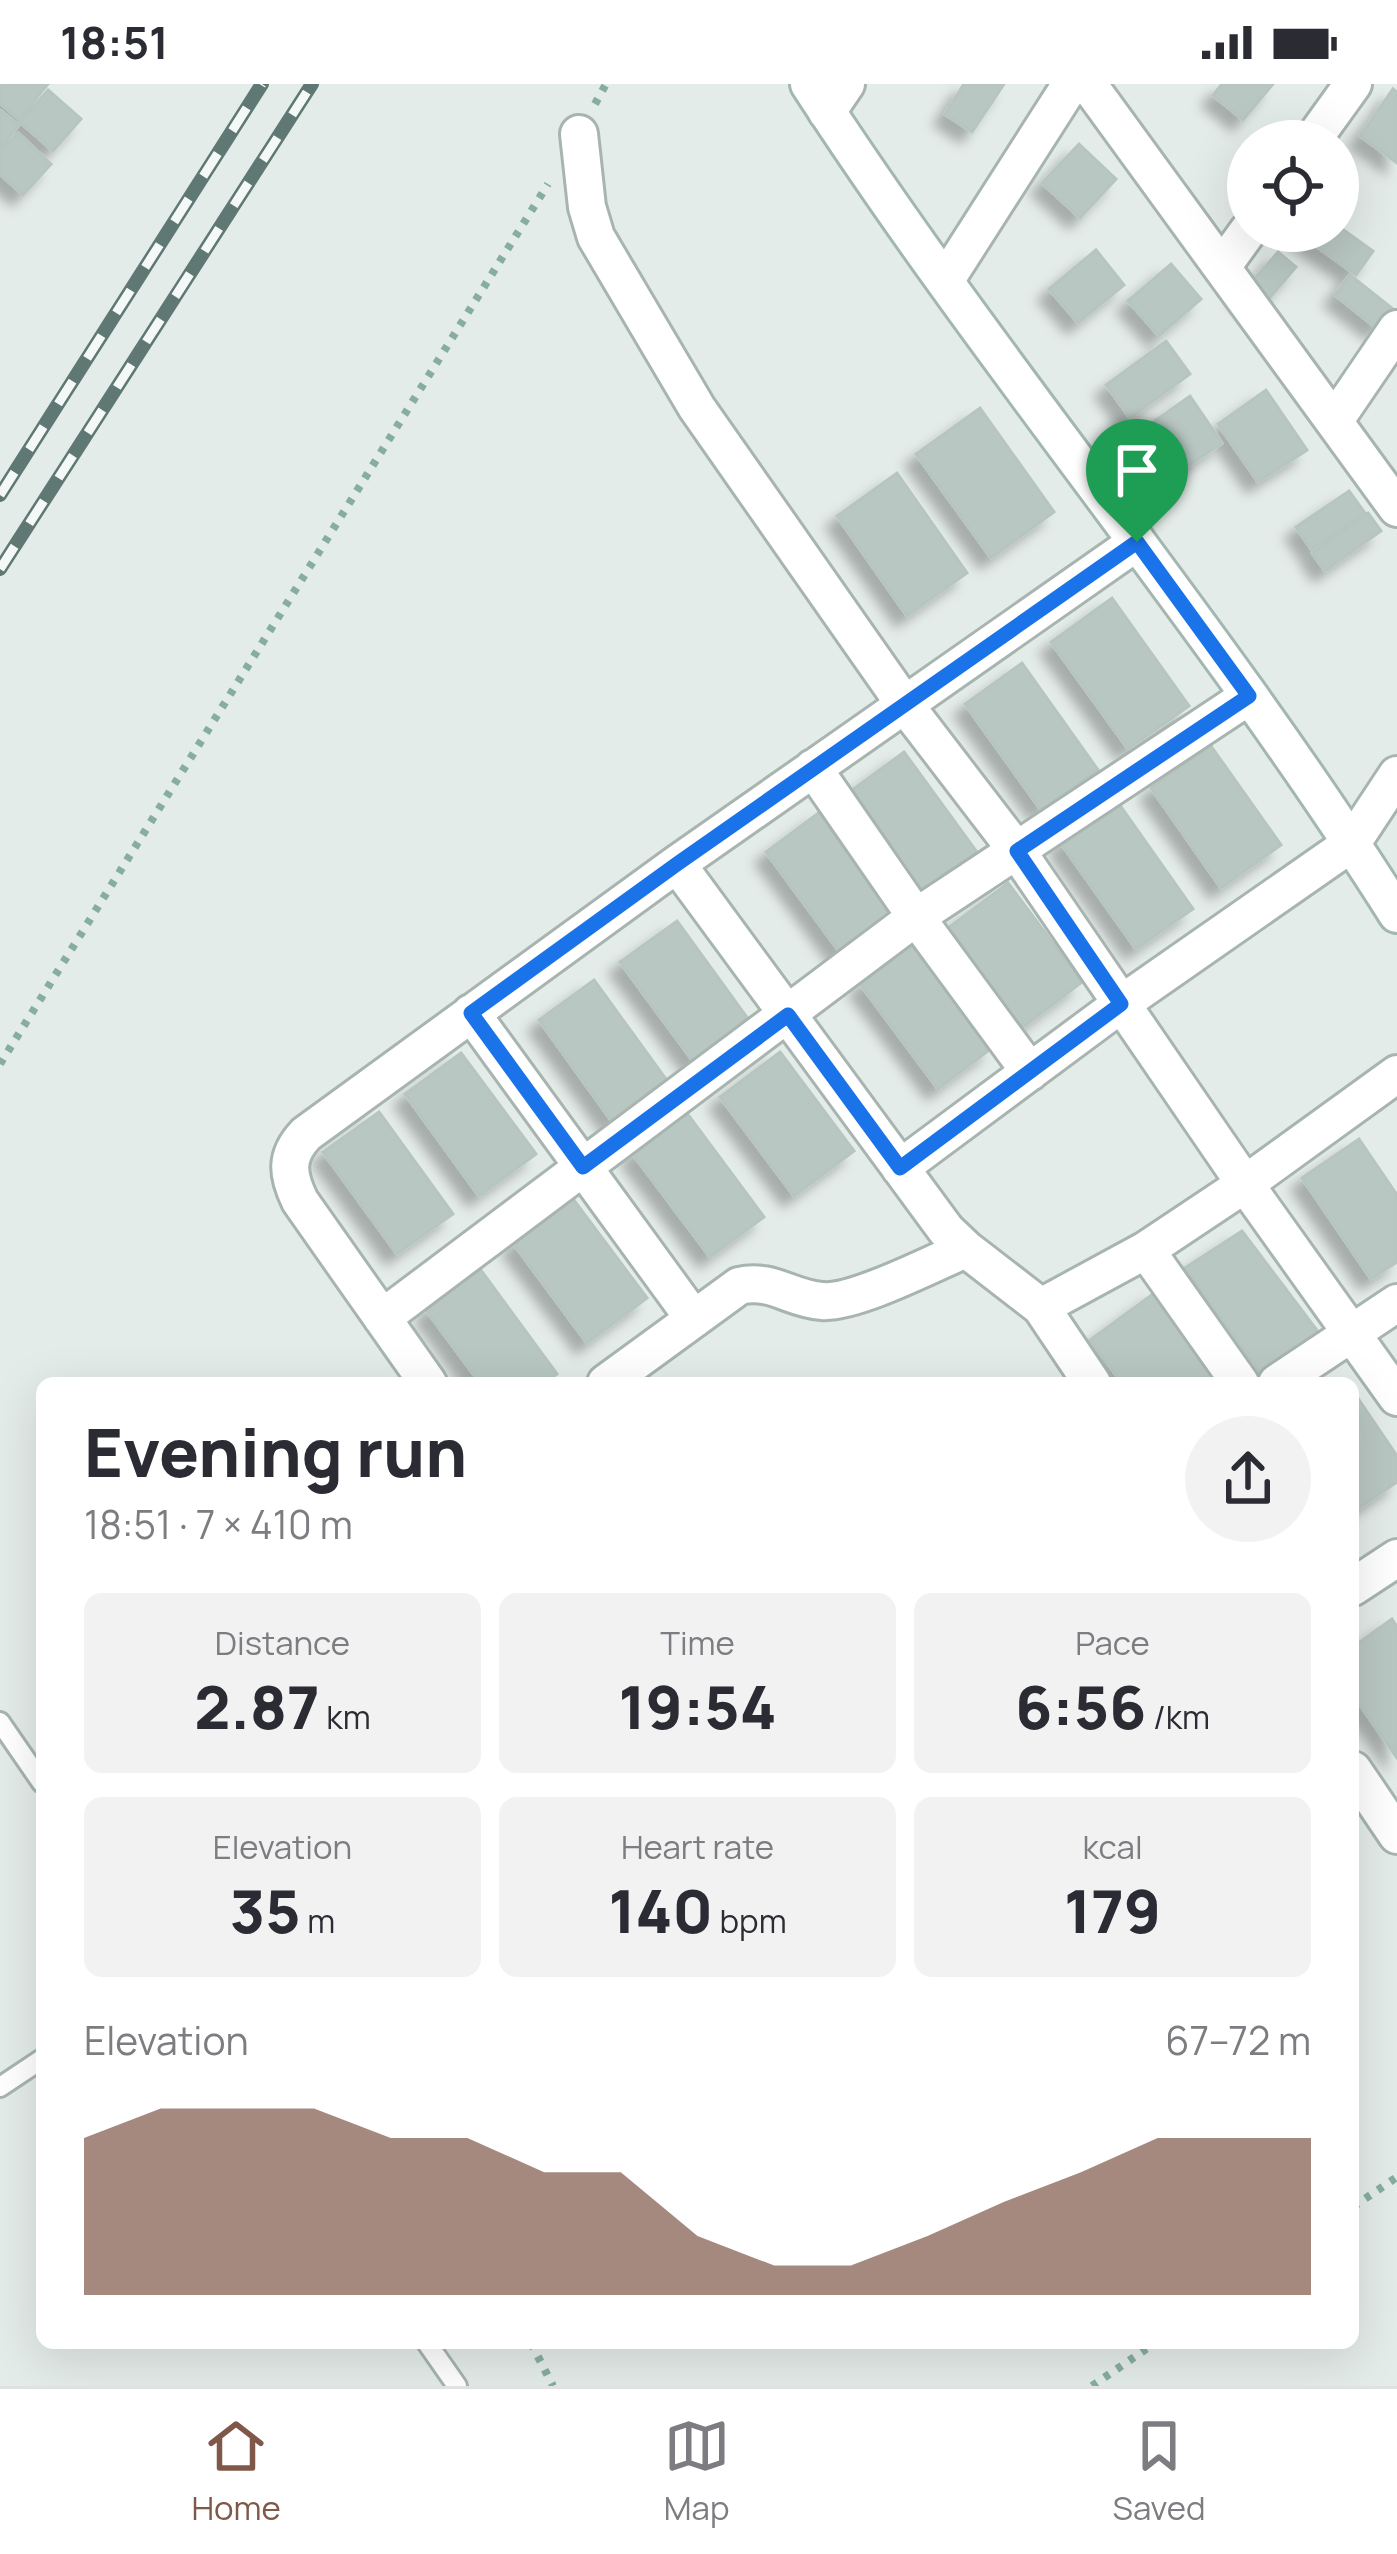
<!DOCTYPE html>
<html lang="en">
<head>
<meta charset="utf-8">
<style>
	:root { --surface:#fff; --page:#f2f2f3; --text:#2b2b33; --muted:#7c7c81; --line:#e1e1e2; --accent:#80584a }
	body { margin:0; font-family:Manrope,sans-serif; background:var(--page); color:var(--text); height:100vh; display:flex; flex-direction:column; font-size:45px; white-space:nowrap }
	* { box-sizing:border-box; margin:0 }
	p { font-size:39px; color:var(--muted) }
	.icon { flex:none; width:66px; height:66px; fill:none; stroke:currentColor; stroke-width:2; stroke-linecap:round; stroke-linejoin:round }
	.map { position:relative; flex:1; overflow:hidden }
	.panel { position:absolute; left:36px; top:1293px; width:1323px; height:972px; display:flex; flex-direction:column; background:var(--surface); border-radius:18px; box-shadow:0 12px 48px #0002 }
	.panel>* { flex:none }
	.buttons { position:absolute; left:1227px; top:36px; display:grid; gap:24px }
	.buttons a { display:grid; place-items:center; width:132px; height:132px; border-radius:50%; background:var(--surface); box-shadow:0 12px 48px #0002; font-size:60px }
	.pin { position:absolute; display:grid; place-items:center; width:102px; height:102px; color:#fff; margin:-123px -51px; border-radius:50% 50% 50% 0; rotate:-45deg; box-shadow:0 0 12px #0007 }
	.pin .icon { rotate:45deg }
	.round { display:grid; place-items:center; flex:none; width:126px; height:126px; border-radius:63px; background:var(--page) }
	.summary { display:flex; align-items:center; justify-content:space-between; height:204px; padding:0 48px }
	h1 { font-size:66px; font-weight:800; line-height:90px }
	.metrics { display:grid; grid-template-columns:repeat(3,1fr); gap:18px; height:204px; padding:12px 48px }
	.metrics div { display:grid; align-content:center; border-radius:18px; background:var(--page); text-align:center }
	.metrics b { font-size:60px; font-weight:800 }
	.metrics small { font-size:33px; font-weight:400 }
	.metrics p { font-size:33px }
	.chart { height:336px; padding:24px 48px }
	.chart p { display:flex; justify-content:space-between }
	.chart svg { width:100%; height:216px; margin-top:12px; fill:var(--accent); opacity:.7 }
	.status { display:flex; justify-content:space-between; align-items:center; height:84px; padding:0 60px; background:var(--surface); direction:ltr }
	.status svg { height:33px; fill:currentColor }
	.tabs { display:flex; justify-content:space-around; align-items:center; height:168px; border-top:3px solid var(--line); background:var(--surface); font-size:33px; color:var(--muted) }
	.tabs a { display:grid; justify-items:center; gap:6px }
	.tabs .on { color:var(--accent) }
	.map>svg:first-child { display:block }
	.building { fill:#b9c7c2; stroke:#b7c5c0; stroke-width:3; filter:url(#shadow) }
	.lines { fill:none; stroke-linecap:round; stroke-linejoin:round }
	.lane-casing { stroke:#a7b4b0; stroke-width:24 }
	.street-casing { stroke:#a7b4b0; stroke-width:42 }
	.secondary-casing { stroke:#a3b7b1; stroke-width:42 }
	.path { stroke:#87ada3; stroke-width:8; stroke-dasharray:6 9; stroke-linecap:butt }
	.lane { stroke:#fff; stroke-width:18 }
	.street { stroke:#fff; stroke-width:36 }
	.secondary { stroke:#fff; stroke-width:36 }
	.rail-casing { stroke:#5f7873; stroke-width:14 }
	.rail { stroke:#f4f9f7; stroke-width:9; stroke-dasharray:27; stroke-linecap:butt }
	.route-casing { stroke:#fff; stroke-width:24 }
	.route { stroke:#1a73e8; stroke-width:15 }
</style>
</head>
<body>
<div class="status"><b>18:51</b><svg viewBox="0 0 49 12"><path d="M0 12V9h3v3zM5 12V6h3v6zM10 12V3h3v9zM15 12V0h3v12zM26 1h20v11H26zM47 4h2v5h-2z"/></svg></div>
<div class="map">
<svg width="1397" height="2302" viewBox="0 0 1397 2302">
	<defs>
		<filter id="shadow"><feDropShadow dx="-11" dy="11" stdDeviation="6" flood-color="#0004"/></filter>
	</defs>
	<rect width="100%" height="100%" fill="#e4ece9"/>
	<path class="building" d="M0 0H48L19 35 0 19Z
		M964 0H1004L972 48 945 30Z
		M1222 0H1273L1243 36 1213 11Z
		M1393 5 1397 8V79L1360 52Z
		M48 6 81 35 53 67 20 38Z
		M0 26 19 41 0 64Z
		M18 49 51 80 23 111 0 90V67Z
		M1079 60 1116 95 1080 134 1042 99Z
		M1338 142 1373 167 1356 191 1299 150 1301 147H1338Z
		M1096 166 1124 201 1078 239 1049 205Z
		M1278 168 1296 183 1261 224 1243 208Z
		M1171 180 1201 215 1159 252 1128 217Z
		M1350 191 1393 225 1378 245 1335 211Z
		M1166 257 1190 290 1130 334 1106 301Z
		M1266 306 1307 366 1258 398 1218 340Z
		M1190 312 1222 359 1178 389 1146 343Z
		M980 324 1054 428 991 474 916 370Z
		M897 389 967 489 907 532 837 432Z
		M1349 407 1365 429 1311 465 1296 443Z
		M1368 429 1381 447 1325 487 1312 469Z
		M1112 514 1189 622 1128 665 1051 558Z
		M1022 579 1098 686 1041 726 965 620Z
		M1211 662 1281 761 1221 804 1151 704Z
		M904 668 979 771 923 812 848 709Z
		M1117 717 1193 825 1136 865 1060 758Z
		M821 727 896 830 841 870 766 768Z
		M1008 799 1082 898 1022 944 948 844Z
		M677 837 751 939 695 980 620 878Z
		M914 860 992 964 938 1005 860 900Z
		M594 896 668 998 613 1039 539 936Z
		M780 968 854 1067 794 1112 720 1013Z
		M461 969 536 1070 479 1112 405 1010Z
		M379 1028 453 1130 397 1170 323 1068Z
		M686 1028 764 1133 710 1173 632 1069Z
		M1359 1055 1397 1111V1178L1371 1195 1302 1094Z
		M573 1115 647 1214 587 1259 513 1159Z
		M1242 1147 1319 1249 1263 1292 1185 1184Z
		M480 1185 557 1290 544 1299H480L426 1226Z
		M1157 1207 1225 1299H1122L1090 1256Z
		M1353 1307 1397 1372V1398L1353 1428Z
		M1392 1535 1397 1543V1674L1353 1611V1563Z"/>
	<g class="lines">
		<defs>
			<path id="lane" d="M0 1638 42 1699
				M0 2003 42 1975
				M427 2259 457 2302"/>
			<path id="street" d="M1088 0 1397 424
				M827 28 846 0
				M579 50 587 123 596 153 697 324 905 621 1017 767 1245 1100 1397 1313
				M1312 57 1353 0
				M1222 183 1248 147
				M945 197 1071 0
				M1335 336 1397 245
				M813 684 916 833 1030 988
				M677 780 946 1146 966 1165 1041 1223 1092 1299
				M471 929 694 1235
				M900 1084 1121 920 1352 759 1397 691
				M1146 1166 1240 1299
				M1041 1223 1146 1166 1245 1100 1397 990
				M382 1234 916 833 1249 612
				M428 1299 300 1117C287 1090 285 1072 306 1050L677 780 1137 458
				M606 1299 739 1202C772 1194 790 1215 822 1217 854 1220 933 1179 966 1165
				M1277 1299 1397 1219
				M1353 1503 1397 1474
				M1353 1686 1397 1751"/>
			<path id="secondary" d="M809 0C994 285 1216 543 1397 830"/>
		</defs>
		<use href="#lane" class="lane-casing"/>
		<use href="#street" class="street-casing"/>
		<use href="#secondary" class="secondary-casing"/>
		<path class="path" d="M595 20 606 0
			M0 980 548 100
			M1353 2123 1397 2093
			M531 2259 553 2302
			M1092 2302 1155 2259"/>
		<use href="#lane" class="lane"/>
		<use href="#street" class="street"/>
		<use href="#secondary" class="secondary"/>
		<defs>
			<path id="rail" d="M0 411 262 0
				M0 485 312 0"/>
		</defs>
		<use href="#rail" class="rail-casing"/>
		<use href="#rail" class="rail"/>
	</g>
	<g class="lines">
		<defs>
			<path id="route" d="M1137 458 1249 612 1017 767 1121 920 900 1084 788 931 583 1083 471 929 677 780Z"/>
		</defs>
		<use href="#route" class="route-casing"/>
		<use href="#route" class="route"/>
	</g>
</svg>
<div class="buttons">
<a><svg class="icon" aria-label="locate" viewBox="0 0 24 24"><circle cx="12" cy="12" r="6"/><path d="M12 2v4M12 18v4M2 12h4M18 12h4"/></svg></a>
</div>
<div class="pin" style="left:1137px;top:458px;background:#1e9e55"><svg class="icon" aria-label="arrive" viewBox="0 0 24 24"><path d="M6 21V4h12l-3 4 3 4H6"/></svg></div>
<section class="panel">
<div class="summary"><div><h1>Evening run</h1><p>18:51 · 7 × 410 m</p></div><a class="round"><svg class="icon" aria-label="share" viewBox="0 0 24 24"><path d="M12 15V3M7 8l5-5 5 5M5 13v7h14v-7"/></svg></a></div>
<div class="metrics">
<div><p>Distance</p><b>2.87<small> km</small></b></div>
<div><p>Time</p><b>19:54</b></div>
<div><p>Pace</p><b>6:56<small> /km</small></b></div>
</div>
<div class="metrics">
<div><p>Elevation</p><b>35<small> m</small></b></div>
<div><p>Heart rate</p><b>140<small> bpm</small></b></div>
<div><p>kcal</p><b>179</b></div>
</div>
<div class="chart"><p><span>Elevation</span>67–72 m</p>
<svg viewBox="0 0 160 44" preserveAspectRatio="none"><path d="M0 44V12L10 6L20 6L30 6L40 12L50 12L60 19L70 19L80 32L90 38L100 38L110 32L120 25L130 19L140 12L150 12L160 12V44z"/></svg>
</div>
</section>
</div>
<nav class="tabs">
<a class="on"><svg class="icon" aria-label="home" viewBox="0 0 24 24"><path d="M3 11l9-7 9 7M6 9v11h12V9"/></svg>Home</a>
<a><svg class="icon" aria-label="map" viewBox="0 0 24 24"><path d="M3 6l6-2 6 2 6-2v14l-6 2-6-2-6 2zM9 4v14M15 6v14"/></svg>Map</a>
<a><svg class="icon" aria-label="saved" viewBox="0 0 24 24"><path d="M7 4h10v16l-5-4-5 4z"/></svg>Saved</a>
</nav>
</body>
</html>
